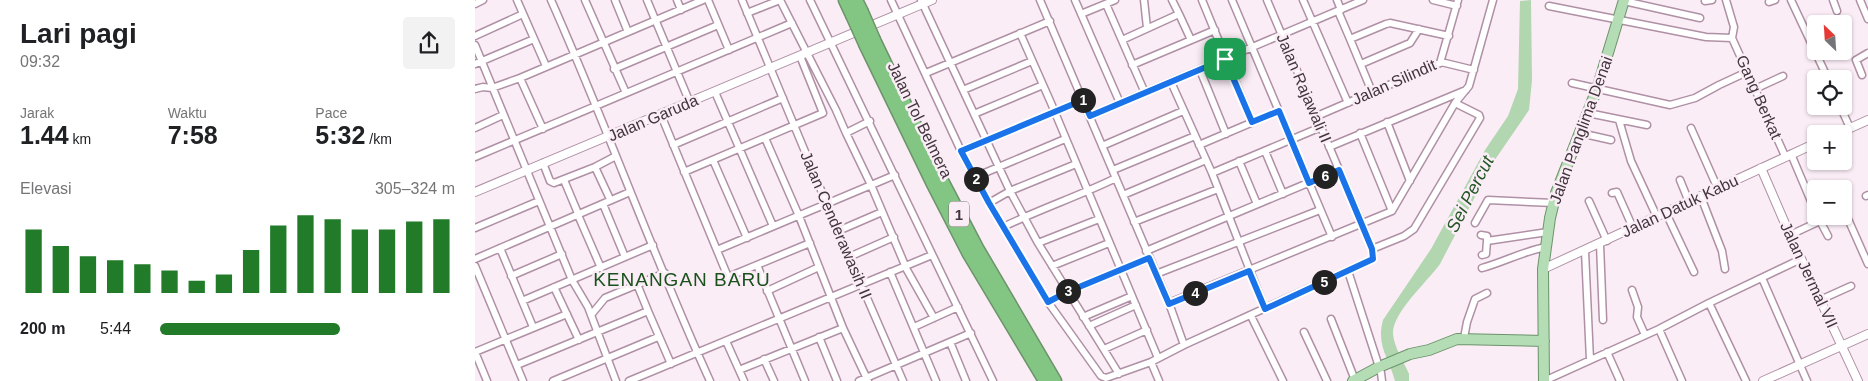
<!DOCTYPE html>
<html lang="id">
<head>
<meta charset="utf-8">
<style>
	:root { --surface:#fff; --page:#f2f2f2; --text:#202124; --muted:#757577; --accent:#227b29 }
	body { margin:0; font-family:Helvetica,sans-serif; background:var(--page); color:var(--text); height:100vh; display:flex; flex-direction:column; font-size:19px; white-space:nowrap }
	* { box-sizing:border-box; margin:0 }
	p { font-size:16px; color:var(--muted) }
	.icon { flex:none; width:28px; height:28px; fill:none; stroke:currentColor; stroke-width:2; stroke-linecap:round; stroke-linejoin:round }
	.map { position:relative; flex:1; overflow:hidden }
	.details { display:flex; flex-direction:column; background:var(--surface); width:475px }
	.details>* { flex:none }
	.needle { width:32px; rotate:335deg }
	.tools { position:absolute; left:1332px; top:15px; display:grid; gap:10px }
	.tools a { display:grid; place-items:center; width:45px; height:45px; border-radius:5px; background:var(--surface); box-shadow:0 1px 4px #0004; font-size:25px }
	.pin { position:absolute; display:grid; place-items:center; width:42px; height:42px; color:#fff; margin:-21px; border-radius:10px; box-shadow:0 2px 8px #0006 }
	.km { position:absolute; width:25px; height:25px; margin:-12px; border-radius:50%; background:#222; color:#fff; font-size:14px; line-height:25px; text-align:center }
	.round { display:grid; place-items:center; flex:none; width:52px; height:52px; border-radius:5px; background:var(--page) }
	.head { display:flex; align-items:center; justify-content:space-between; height:85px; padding:0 20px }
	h1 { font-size:28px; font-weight:800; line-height:38px }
	.metrics { display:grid; grid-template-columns:repeat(3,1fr); gap:8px; height:85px; padding:5px 20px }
	.metrics div { display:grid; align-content:center }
	.metrics b { font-size:25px; font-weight:800 }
	.metrics small { font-size:14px; font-weight:400 }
	.metrics p { font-size:14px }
	.chart { height:140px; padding:10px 20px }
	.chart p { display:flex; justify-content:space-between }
	.chart svg { width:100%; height:90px; margin-top:5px; stroke:var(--accent); stroke-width:6 }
	ul { padding:0 20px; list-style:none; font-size:16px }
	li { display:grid; grid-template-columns:80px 60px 1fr; align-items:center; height:38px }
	li i { height:12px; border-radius:6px; background:var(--accent) }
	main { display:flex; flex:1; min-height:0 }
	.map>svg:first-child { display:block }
	.water { fill:#b1d6b0 }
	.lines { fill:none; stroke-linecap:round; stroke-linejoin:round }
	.minor-casing { stroke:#af90a5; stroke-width:9 }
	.tertiary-casing { stroke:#af90a5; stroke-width:10 }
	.primary-casing { stroke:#6c936b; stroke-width:12 }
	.motorway-casing { stroke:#6c936b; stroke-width:15 }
	.minor { stroke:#fff; stroke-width:6 }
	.tertiary { stroke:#fff; stroke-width:8 }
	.primary { stroke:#b5ddb5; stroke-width:10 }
	.motorway { stroke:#83c683; stroke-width:12 }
	.motorway-bridge-casing { stroke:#6c936b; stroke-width:15; stroke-linecap:butt }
	.motorway-bridge { stroke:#83c683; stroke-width:12 }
	.route-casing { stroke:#fff; stroke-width:10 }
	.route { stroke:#1a73e8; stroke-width:6 }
	.labels { text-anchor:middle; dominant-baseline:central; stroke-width:5; stroke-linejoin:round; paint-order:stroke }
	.shield { fill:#fbedf6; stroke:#7a6c75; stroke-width:1 }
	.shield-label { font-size:15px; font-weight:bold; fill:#42353e }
	.street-label { font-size:16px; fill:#42353e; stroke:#fbedf6 }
	.water-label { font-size:18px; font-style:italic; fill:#245726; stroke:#fbedf6 }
	.quarter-label { font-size:19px; letter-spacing:1px; fill:#1a511d; stroke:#fbedf6 }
</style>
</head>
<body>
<main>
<section class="details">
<div class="head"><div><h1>Lari pagi</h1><p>09:32</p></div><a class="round"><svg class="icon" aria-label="share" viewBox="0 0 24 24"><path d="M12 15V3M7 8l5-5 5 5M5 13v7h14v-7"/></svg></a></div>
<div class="metrics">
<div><p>Jarak</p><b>1.44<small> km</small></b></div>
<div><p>Waktu</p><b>7:58</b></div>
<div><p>Pace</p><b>5:32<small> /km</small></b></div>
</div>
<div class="chart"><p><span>Elevasi</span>305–324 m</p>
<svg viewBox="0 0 160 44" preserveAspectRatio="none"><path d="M5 44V13M15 44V21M25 44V26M35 44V28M45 44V30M55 44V33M65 44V38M75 44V35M85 44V23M95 44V11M105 44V6M115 44V8M125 44V13M135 44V13M145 44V9M155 44V8"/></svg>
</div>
<ul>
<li><b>200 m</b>5:44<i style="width:61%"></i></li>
</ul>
</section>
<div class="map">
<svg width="1393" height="381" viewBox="0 0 1393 381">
	<rect width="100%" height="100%" fill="#fbedf6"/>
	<path class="water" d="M1056 0 1057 80 1054 110 1017 164 965 264C952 282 917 313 918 334 919 347 929 362 934 374V381H920C914 358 901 346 908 320L956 249 1010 150 1033 116 1043 89 1045 1Z"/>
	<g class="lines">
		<defs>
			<path id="minor" d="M42 0 71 66
				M76 0C132 126 178 256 235 381
				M110 0 151 93
				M140 0 153 32
				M172 0 215 103
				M202 0 206 10
				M233 0 254 50
				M267 0 363 231 428 381
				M305 0 361 110 371 133
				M335 0 518 381
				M416 0 486 151 514 203 573 302 626 376 631 378 676 362 709 345 898 259 897 249 887 224 792 0
				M446 0 535 191 563 243 624 219
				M565 0 694 303 709 345
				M600 0 645 103
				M669 0 672 28
				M727 0 777 122
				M757 0 857 237
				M828 0 873 103
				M862 0 866 10
				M958 0 982 6
				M1251 0 1259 27 1257 38
				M1316 0 1353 79
				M1358 0 1362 11
				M1385 0 1393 19
				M1149 1 1225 18
				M1230 1 1237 0
				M1294 2 1300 0
				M0 4 8 0
				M631 4 670 93
				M1074 6 1231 37 1257 38
				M863 11 875 39 911 24 915 23 974 36
				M272 13 305 0
				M606 14 640 0
				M704 14 716 40
				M545 33 576 103 683 358
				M0 36 48 14
				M1257 38 1310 156
				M875 39 897 92
				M647 40 704 14 697 0
				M0 45 97 280 113 307 141 381
				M966 62 999 70
				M0 64 59 39
				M886 64 935 43 944 29
				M657 65 740 30
				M139 69 243 25
				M725 70 751 134
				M451 73 575 21
				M1387 75 1381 60 1393 53
				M45 78 68 129
				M696 82 737 173 790 309
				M1097 83 1195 105 1220 98 1244 85 1272 72
				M0 89 8 87 17 88 45 78 228 0
				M1280 89 1308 76
				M488 90 557 61
				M240 92 298 226
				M1365 106 1375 128
				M1113 113 1172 125
				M499 114 568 85
				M186 115 253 277 335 243
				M615 116 888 0
				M842 116 965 63 983 0
				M1144 120 1156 161 1182 217
				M395 121 371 133 396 185 432 270 459 318
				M912 122 935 181
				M0 128 28 115
				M1216 128 1243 189
				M885 133 917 211
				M1105 133 1136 140
				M290 138 324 216 368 328 393 381
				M198 145 308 98
				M724 145 804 111
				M627 146 708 111
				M854 147 991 90
				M486 151 608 100
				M790 151 808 194
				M1316 154 1341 213
				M0 157 317 23
				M238 160 272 238
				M764 161 782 204
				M68 163 75 181 79 183 120 167 141 156
				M120 167 134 197
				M638 170 720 136
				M209 172 348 113 325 56
				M737 173 846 127
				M500 177 590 139
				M89 180 102 211
				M1205 180 1214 202
				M1137 193 1142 192 1158 228
				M648 195 731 160
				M1391 196 1393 195
				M1226 197 1247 251 1250 269
				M1114 201 1132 241
				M514 203 535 191 601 164
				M128 204 150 257
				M1369 210 1393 264
				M1191 213 1219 272
				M103 215 126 268
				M1343 217 1353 236
				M659 222 743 189
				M1000 223 1013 200 1079 203
				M528 227C565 209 604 196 641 178
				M0 228 64 201
				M363 231 407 212
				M1006 235 1012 236V241L1073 232
				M1315 235 1345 221
				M563 243 644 374
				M1125 244 1128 320
				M25 248 58 327
				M897 249 929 236 939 229 1005 118 1004 115 980 103
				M242 250 420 175
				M671 251 864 170
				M1110 251 1115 360
				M1007 255 1011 254 1012 241
				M374 257 419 237
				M0 259 155 192
				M282 265 330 381
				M0 266 48 381
				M577 266 634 243
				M1007 268C1029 262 1049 251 1071 247
				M873 271 906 373 907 381
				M415 272 461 381
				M681 274 845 210
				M36 276 87 254
				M1287 278 1332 381
				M162 284 173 311
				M79 287 104 340
				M1157 290 1163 307 1162 317 1170 335
				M292 291 344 267
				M1345 300 1376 286
				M47 301 178 245
				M573 302 592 292 674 258
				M694 303 917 211 980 103 994 86 1018 0
				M1234 303 1271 381
				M116 315 130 298 190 273
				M776 316 808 381
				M608 317 657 296
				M856 319 880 380
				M614 326 661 305
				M439 327 483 307
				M1184 329 1207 381
				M829 332 852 381
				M344 337 362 381
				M989 338 992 322 1000 299 1012 293
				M251 341 269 381
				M475 342 491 381
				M629 349 672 330
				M0 352 92 314
				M0 352 12 381
				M1132 352 1145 381
				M289 359 299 381
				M676 362 684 381
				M42 365 173 311 196 364
				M264 370 368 328
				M78 381 183 337
				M154 381 457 255
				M384 381 496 333
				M1069 381 1184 329 1234 303 1326 259"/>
			<path id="tertiary" d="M1362 134 1393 120
				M1286 168 1315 235 1383 381
				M0 192 457 0
				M1068 269 1341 143
				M1288 381 1393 334"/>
			<path id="primary" d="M878 381 904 367 935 354 954 350 982 339 1069 341
				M1069 381 1068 269 1075 218 1081 193 1122 89 1149 0"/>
			<path id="motorway" d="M370 0 377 15
				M381 0 386 10
				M399 40 465 177 502 248 580 381
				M391 46 457 182 494 254 570 381"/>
		</defs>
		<use href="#minor" class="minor-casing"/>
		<use href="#tertiary" class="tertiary-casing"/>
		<use href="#primary" class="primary-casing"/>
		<use href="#motorway" class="motorway-casing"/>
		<use href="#minor" class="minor"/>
		<use href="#tertiary" class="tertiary"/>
		<use href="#primary" class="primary"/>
		<use href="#motorway" class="motorway"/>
		<defs>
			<path id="motorway-bridge" d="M386 10 399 40
				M377 15 391 46"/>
		</defs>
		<use href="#motorway-bridge" class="motorway-bridge-casing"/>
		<use href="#motorway-bridge" class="motorway-bridge"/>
	</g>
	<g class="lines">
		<defs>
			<path id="route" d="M750 59 777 122 804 111 834 183 864 170 897 249 898 259 790 309 774 271 694 304 674 258 592 292 573 302 514 203 486 151 608 100 615 116Z"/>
		</defs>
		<use href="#route" class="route-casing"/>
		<use href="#route" class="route"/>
	</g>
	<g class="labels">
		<rect class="shield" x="474" y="201.5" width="20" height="25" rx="4"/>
		<g class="shield-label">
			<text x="484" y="214">1</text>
		</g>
		<g class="street-label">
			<text transform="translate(919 82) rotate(-24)">Jalan Silindit</text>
			<text transform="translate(829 88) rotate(67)">Jalan Rajawali II</text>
			<text transform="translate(1284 97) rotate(66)">Gang Berkat</text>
			<text transform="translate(178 118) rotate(-23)">Jalan Garuda</text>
			<text transform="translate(445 120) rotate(64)">Jalan Tol Belmera</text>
			<text transform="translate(1106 130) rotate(-70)">Jalan Panglima Denai</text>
			<text transform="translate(1205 206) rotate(-25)">Jalan Datuk Kabu</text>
			<text transform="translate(361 225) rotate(67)">Jalan Cenderawasih II</text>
			<text transform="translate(1334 275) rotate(65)">Jalan Jermal VII</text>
		</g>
		<g class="water-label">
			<text transform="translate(995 194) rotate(-63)">Sei Percut</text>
		</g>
		<g class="quarter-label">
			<text x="207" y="279">KENANGAN BARU</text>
		</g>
	</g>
</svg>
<div class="tools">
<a><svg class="needle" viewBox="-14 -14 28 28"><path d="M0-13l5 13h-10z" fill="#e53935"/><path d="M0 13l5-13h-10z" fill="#757577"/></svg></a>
<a><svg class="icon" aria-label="locate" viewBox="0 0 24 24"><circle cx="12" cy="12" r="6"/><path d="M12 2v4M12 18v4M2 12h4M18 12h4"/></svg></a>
<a>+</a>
<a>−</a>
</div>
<div class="pin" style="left:750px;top:59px;background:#1e9e55"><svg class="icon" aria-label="arrive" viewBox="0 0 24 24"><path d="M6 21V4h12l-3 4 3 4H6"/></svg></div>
<b class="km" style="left:608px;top:100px">1</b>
<b class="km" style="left:501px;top:179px">2</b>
<b class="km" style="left:593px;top:291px">3</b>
<b class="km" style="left:720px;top:293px">4</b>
<b class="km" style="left:849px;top:282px">5</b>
<b class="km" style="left:850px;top:176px">6</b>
</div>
</main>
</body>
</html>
